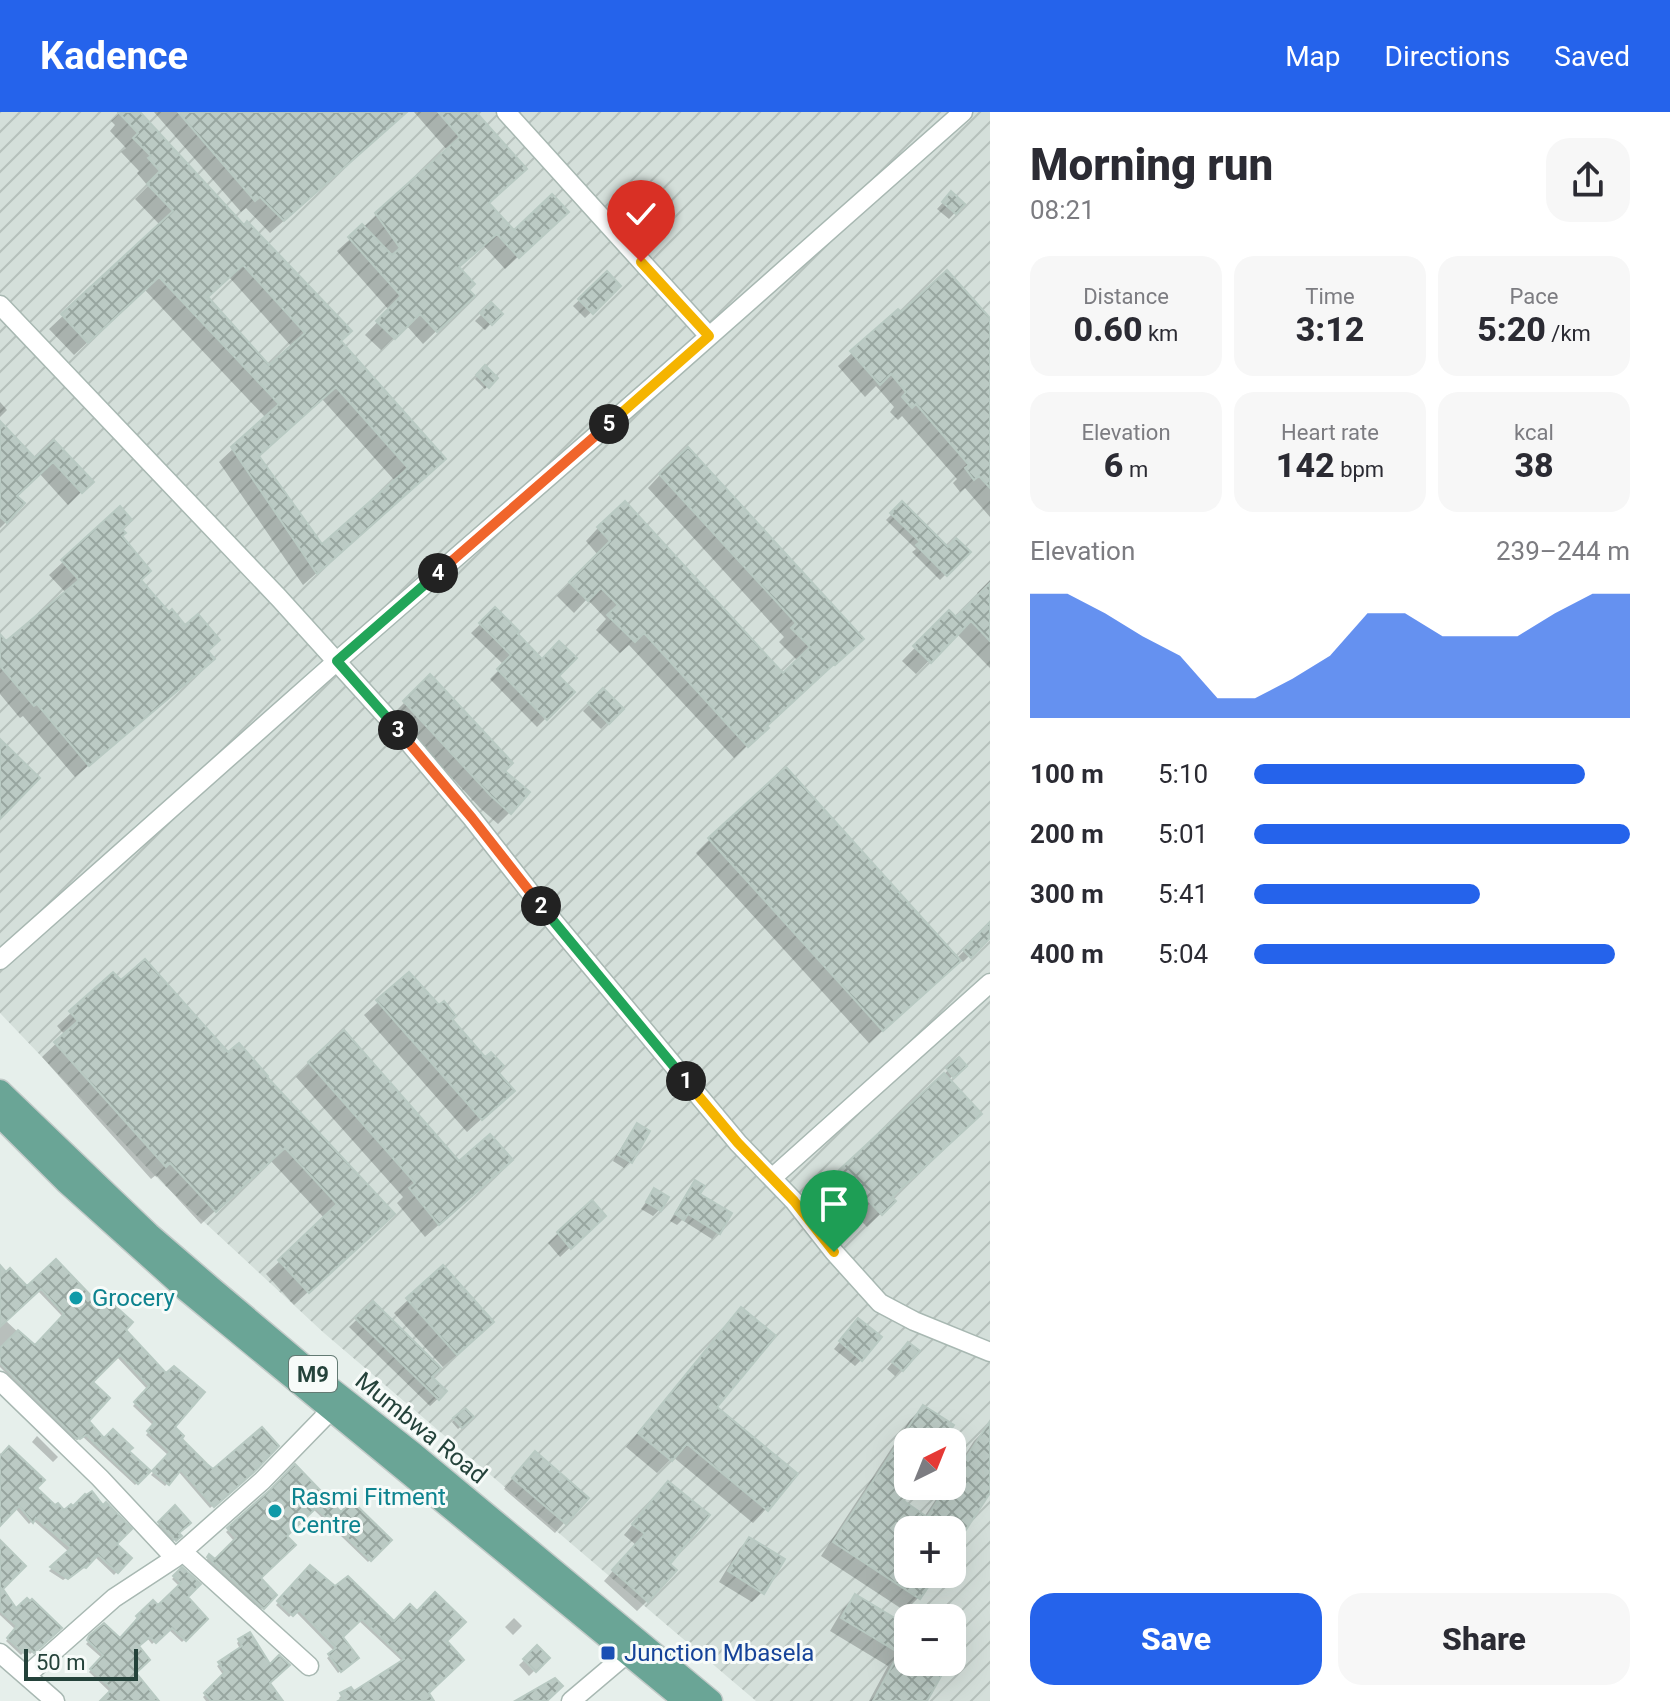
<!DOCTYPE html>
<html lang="en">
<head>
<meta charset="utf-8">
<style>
	:root { --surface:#fff; --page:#f7f7f7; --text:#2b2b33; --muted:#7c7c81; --accent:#2563eb }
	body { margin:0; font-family:Roboto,sans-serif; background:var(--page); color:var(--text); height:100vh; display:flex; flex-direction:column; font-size:30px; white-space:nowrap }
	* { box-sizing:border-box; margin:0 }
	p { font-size:26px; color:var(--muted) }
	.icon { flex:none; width:44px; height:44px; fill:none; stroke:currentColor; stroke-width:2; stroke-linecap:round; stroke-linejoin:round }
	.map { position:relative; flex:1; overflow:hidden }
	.side { display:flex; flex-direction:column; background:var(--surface); width:680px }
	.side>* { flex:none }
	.needle { width:52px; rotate:43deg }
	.tools { position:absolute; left:894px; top:1316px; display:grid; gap:16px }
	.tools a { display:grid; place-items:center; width:72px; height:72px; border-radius:16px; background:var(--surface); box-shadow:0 8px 32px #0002; font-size:40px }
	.scale { position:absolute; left:24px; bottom:20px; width:114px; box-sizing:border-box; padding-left:8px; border:4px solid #24423a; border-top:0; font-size:22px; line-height:28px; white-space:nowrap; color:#24423a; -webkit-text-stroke:6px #f7fbf9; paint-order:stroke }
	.pin { position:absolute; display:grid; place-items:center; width:68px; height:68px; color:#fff; margin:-82px -34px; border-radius:50% 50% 50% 0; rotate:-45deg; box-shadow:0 0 8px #0007 }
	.pin .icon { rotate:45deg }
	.km { position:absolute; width:40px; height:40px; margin:-20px; border-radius:50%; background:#222; color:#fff; font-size:22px; line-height:40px; text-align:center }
	.round { display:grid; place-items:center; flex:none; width:84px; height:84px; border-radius:24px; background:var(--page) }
	.overview { display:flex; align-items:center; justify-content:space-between; height:136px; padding:0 40px }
	h1 { font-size:44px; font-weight:800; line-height:60px }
	.figures { display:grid; grid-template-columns:repeat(3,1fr); gap:12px; height:136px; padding:8px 40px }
	.figures div { display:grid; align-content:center; border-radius:20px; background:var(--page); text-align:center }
	.figures b { font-size:34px; font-weight:800 }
	.figures small { font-size:22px; font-weight:400 }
	.figures p { font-size:22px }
	.chart { height:224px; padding:16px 40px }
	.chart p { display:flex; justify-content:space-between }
	.chart svg { width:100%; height:144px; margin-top:8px; fill:var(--accent); opacity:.7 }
	.action { display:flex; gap:16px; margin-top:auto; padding:16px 40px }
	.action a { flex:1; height:92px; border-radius:24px; background:var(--accent); color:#fff; font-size:32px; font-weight:800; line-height:92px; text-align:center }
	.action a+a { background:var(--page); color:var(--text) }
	ul { padding:0 40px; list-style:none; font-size:26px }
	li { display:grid; grid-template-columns:128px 96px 1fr; align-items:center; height:60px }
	li i { height:20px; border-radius:10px; background:var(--accent) }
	header { display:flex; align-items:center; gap:48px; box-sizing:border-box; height:112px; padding:0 40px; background:var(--accent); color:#fff }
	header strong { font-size:38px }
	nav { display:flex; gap:44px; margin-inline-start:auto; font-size:28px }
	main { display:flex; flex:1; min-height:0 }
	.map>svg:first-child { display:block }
	.industrial { fill:url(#industrial-furrows); fill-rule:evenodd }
	.shadow { fill:#0003; fill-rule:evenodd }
	.building { fill:url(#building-cross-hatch); stroke:#b8c9c2; stroke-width:2; fill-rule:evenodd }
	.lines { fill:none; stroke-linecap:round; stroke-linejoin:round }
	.minor-casing { stroke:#a8b8b2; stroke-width:21 }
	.major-casing { stroke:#c2cac8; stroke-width:25 }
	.minor { stroke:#fff; stroke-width:18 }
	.major { stroke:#6aa596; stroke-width:22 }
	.split-1-casing { stroke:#fff; stroke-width:16 }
	.split-2-casing { stroke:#fff; stroke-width:16 }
	.split-3-casing { stroke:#fff; stroke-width:16 }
	.split-4-casing { stroke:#fff; stroke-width:16 }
	.split-5-casing { stroke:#fff; stroke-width:16 }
	.split-6-casing { stroke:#fff; stroke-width:16 }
	.split-1 { stroke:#f5b400; stroke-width:10 }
	.split-2 { stroke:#22a559; stroke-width:10 }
	.split-3 { stroke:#f0652b; stroke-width:10 }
	.split-4 { stroke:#22a559; stroke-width:10 }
	.split-5 { stroke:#f0652b; stroke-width:10 }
	.split-6 { stroke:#f5b400; stroke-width:10 }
	.culture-dot { fill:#0f9aa8; stroke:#f7fbf9; stroke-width:3 }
	.transit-dot { fill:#1a4fb4; stroke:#f7fbf9; stroke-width:3 }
	.labels { text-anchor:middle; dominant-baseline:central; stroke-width:6; stroke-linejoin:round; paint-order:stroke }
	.shield { fill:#f7fbf9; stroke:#637a73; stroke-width:2 }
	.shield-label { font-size:22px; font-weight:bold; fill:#24423a }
	.culture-label { font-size:24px; fill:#0d838f; stroke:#f7fbf9; text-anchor:start }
	.street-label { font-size:24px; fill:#24423a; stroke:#f7fbf9 }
	.transit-label { font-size:24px; fill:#164399; stroke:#f7fbf9; text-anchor:start }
</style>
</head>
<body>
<header>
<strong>Kadence</strong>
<nav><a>Map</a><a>Directions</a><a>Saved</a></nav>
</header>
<main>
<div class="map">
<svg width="990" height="1589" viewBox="0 0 990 1589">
	<defs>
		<pattern id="industrial-furrows" width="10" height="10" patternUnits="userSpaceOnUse" patternTransform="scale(2)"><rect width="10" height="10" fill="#d4dfda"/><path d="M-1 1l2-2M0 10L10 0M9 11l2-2" fill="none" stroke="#b6c1bc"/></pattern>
		<pattern id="building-cross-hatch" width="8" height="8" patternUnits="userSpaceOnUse" patternTransform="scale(2)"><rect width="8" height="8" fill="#bbcac4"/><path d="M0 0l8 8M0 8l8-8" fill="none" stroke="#98a6a0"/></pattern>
	</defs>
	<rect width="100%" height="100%" fill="#e6efeb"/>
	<path class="industrial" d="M0 0H990V1589H756L324 1221 161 1070 0 901ZM908 1330H952V1374H908ZM908 1418H952V1462H908ZM908 1506H952V1550H908Z"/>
	<path class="shadow" d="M121 0H137L339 229 430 361 303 473 219 350 266 306 144 177 74 243 49 217 160 113 135 87 148 74 137 61 139 59 121 40 126 36 110 19 115 13 111 9ZM229 165 292 235 269 256 206 186ZM322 287 395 369 322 435 257 344Z
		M154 0H406L270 121 246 96 241 100Z
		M414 0H472L487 92 514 121 553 112 505 157 483 133 457 156 466 178 472 184 423 232 406 213 381 238 365 223 389 198 337 139 448 39Z
		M951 82 963 92 949 107 937 97Z
		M607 162 619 174 585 206 573 194Z
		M491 193 500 202 485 218 475 209Z
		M990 209V405L965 376 960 380 953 371 957 367 902 304 898 308 890 300 894 295 876 274 865 285 838 254 852 241Z
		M485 256 495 266 485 277 475 267Z
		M0 290 7 298 0 305Z
		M0 312 35 348 54 331 91 370 68 393 39 361 14 384 6 410 0 416Z
		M660 363 848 539 821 564 820 563 734 646 629 533 620 541 596 518 606 507 587 487 574 501 557 484 598 443 586 429 598 416 783 564 798 549 779 530 784 525 648 376Z
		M902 392 948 438 968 440 940 468 912 440 916 437 886 408Z
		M120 397V424L139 468 206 540 199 560 75 665 23 604 20 606 0 582V525L6 532 66 481 49 463Z
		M990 468V556L956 521 916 562 902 549 949 501 956 508 980 484 977 481Z
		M495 498 514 521 572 580 537 615 490 567 504 553 471 521Z
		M430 565 503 659 510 700 498 712 480 696 393 602Z
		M603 579 621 597 601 617 583 599Z
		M710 727 956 847 988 815 990 817V823L963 850 960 847 869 931 696 741Z
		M409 862 496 960 498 992 467 1020 364 903Z
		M121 871 228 943 378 1115 294 1193 266 1162 325 1107 270 1048 201 1112 156 1063 151 1067 42 945 65 923 57 914 71 901Z
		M959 948 964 954 948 968 890 1086 894 1089 867 1115 827 1073Z
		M309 952 459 1052 497 1061 425 1125 397 1091 403 1085 296 965Z
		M637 1014 630 1049 624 1056 613 1049 631 1020Z
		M695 1071 698 1082 718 1120 712 1127 682 1108 677 1113 670 1109 689 1077Z
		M654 1079 659 1098 653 1104 641 1097Z
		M592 1090 603 1104 560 1145 548 1131Z
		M56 1150 124 1218 179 1327 213 1360 248 1363 210 1396 178 1359 165 1374 151 1363 169 1344 146 1323 154 1314 133 1294 148 1278 116 1244 90 1270 86 1309 104 1329 127 1339 148 1359 135 1373 82 1324 77 1328 75 1327 73 1328 0 1255V1168L27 1177ZM37 1178 63 1205 35 1236 5 1208Z
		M408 1188 478 1223 443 1255 394 1201Z
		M373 1192 429 1265 445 1280 430 1294 349 1215Z
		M728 1211 715 1295 766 1397 753 1411 673 1345 657 1361 626 1335Z
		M852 1215 861 1248 855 1254 834 1237Z
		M902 1239 917 1240 895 1264 887 1257Z
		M923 1295 940 1330H908V1374H912L901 1390 924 1405 945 1374H952V1363L974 1329 987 1316 990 1318V1377L952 1435V1418H908V1462H934L918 1486 905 1499 821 1444 910 1308Z
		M465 1298 471 1305 458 1317 452 1310Z
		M37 1324 58 1345 53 1350 32 1330Z
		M0 1341 55 1396 114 1432 129 1446 114 1463 94 1444 81 1458 80 1457 63 1468 49 1459 69 1440 33 1408 29 1412 15 1396 0 1411Z
		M525 1352 586 1386 555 1421 504 1377Z
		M271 1380 341 1403 389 1428 368 1450 313 1397 284 1424 258 1466 275 1483 260 1498 206 1449 209 1445 215 1450 234 1429 226 1420Z
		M658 1381 667 1452 647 1489 637 1499 604 1469 636 1433 624 1423Z
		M175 1396 177 1421 179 1424 172 1430 157 1414Z
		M749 1427 762 1480 752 1490 719 1470 739 1437Z
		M310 1455 335 1477 394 1511 444 1529 426 1581V1589H341L339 1586 342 1583 353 1582 403 1550 358 1508 341 1525 354 1548 338 1561 327 1546 335 1540 295 1499 289 1505 276 1493Z
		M182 1458 185 1485 206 1507 182 1530 168 1517 152 1532 147 1526 137 1534 133 1561 156 1589H103L111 1581 89 1560 102 1546 86 1532 104 1514 120 1529 137 1510 135 1508 153 1491 158 1496 180 1475 172 1467Z
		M0 1477 16 1499 59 1516 30 1542 26 1538 21 1543 6 1529 16 1518 0 1503Z
		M856 1484 908 1520V1550H946L925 1589H869L888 1554 830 1519 843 1497Z
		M514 1506 522 1514 513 1523 505 1515Z
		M239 1529 270 1555 268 1570 280 1589H226L219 1580 209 1589H206L203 1585 224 1564 217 1554 240 1537 237 1531Z
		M537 1536 547 1546 529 1564 519 1553Z"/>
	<path class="building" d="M118 0H140L244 113 247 109 352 219 341 229 446 347 317 462 231 335 279 292 159 165 88 231 61 202 173 99 147 72 160 59 148 46 151 44 133 26 138 21ZM243 153 305 221 269 253 208 185ZM336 275 408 356 322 432 259 344Z
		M178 0H407L284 109 260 85 255 89Z
		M438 0H476L527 57 489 91 514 118 552 82 569 100 519 146 497 122 459 155 475 172 469 178 475 184 437 220 420 202 395 227 376 209 401 184 348 125 362 112 392 143 400 136 375 101 460 25Z
		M951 79 965 92 956 102 942 90Z
		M947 158 990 206V376L979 364 974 368 965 356 969 353 916 292 912 296 902 285 906 280 891 262 880 273 850 239 898 197 901 200Z
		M607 159 621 174 593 202 578 187Z
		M491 190 503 202 492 213 480 201Z
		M485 253 498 266 489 276 476 263Z
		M0 309 35 346 54 328 94 370 82 381 53 350 17 384 25 391 7 411 0 405Z
		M688 335 864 527 835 553 834 552 767 614 769 616 748 635 644 521 635 530 607 503 618 493 601 476 588 489 569 470 610 429 597 415 625 389 783 561 810 535 791 516 796 511 659 362Z
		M902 389 948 435 956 426 971 440 947 464 916 433 920 430 890 401Z
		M120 394 132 408 122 417 126 421 122 424 151 459 141 468 169 500 172 497 185 513 198 502 220 528 208 539 215 547 89 654 37 592 34 594 0 554V522L6 529 79 468 61 448Z
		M990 471V529L971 509 931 551 913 534 949 498 956 505Z
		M495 495 519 519 517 521 542 547 559 529 577 546 559 564 575 580 547 608 497 557 511 543 479 511Z
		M430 562 513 651 505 659 530 680 511 702 491 684 403 589Z
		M603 576 624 597 609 612 588 591Z
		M0 627 40 666 0 707Z
		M786 655 961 849 883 919 708 726Z
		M990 810V826L971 846 963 838Z
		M145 847 228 940 239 931 268 964 267 965 395 1102 309 1181 278 1148 337 1092 285 1036 216 1100 170 1051 166 1055 54 930 78 909 69 899 113 860 121 868Z
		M409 860 439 893 444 889 456 904 452 907 485 945 491 940 504 954 498 960 515 979 482 1008 376 888Z
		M344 918 459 1049 490 1022 513 1048 439 1113 409 1076 415 1071 308 950Z
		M959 945 967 954 954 966 946 956Z
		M944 961 982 1002 892 1085 896 1089 882 1103 839 1058Z
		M637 1011 650 1019 632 1051 618 1043Z
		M695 1068 705 1074 700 1082 732 1101 720 1122 688 1102 684 1108 675 1102Z
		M654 1076 669 1085 661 1099 646 1090Z
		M592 1088 606 1104 571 1137 557 1120Z
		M56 1147 98 1191 104 1184 133 1210 126 1218 166 1261 174 1254 205 1280 175 1315 184 1324 182 1327 207 1352 213 1357 262 1315 279 1334 254 1360 214 1395 181 1358 169 1373 152 1359 170 1340 147 1319 155 1310 134 1290 149 1274 120 1243 93 1270 110 1286 89 1309 104 1326 113 1317 133 1336 129 1339 151 1359 138 1372 86 1323 80 1327 79 1326 77 1327 0 1251V1236L18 1218 35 1233 64 1202 41 1177 0 1215V1153L6 1160 10 1156 27 1174Z
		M443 1153 494 1210 457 1243 406 1186Z
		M373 1189 441 1256 432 1265 447 1279 439 1288 355 1206Z
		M741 1195 776 1224 717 1295 798 1362 768 1399 687 1332 672 1349 638 1321Z
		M858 1206 882 1225 862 1249 839 1229Z
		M908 1230 920 1239 903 1259 892 1250Z
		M923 1293 954 1313 943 1330H908V1374H914L904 1389 927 1405 947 1374H952V1367L990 1309V1381L952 1439V1418H908V1462H937L920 1487 833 1430Z
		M465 1296 474 1305 462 1316 453 1306Z
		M9 1334 45 1368 37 1376 55 1393 58 1391 64 1398 71 1392 73 1394 85 1382 86 1383 92 1379 103 1393 106 1390 132 1417 117 1432 132 1446 118 1461 98 1443 86 1456 84 1455 68 1467 50 1455 71 1436 36 1406 33 1411 19 1394 0 1414V1344Z
		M535 1339 589 1386 566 1412 512 1366Z
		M295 1352 341 1400 352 1389 392 1428 371 1449 316 1396 287 1424 296 1433 261 1466 277 1483 264 1497 207 1445 209 1442 215 1447 236 1426 227 1416 270 1378Z
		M668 1369 710 1403 670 1452 677 1458 648 1490 612 1458 645 1422 632 1412Z
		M175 1393 191 1411 179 1421 182 1424 176 1429 158 1410Z
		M749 1425 785 1447 764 1482 728 1459Z
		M0 1428 26 1454 3 1477 16 1496 27 1486 30 1489 32 1487 62 1516 34 1541 30 1537 25 1542 7 1526 17 1514 0 1499Z
		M310 1453 335 1474 348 1464 394 1509 410 1492 417 1499 435 1480 466 1510 447 1529 464 1548 429 1581 434 1589H338L343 1586 340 1581 351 1575 354 1579 404 1547 362 1507 343 1525 359 1546 341 1560 328 1542 336 1536 299 1498 293 1504 277 1489Z
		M182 1455 201 1472 188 1485 208 1507 186 1529 172 1516 156 1531 150 1525 139 1534 150 1548 136 1561 159 1589H100L112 1577 90 1557 103 1543 87 1528 89 1524 104 1511 120 1526 138 1506 136 1504 153 1488 158 1493 181 1471 173 1464Z
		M855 1482 908 1514V1550H949L927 1589H873L899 1541 841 1506Z
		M250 1520 270 1552 279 1543 290 1553 270 1571 283 1589H211L204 1581 225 1560 218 1550 242 1534 238 1527Z
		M537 1533 550 1546 536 1560 523 1547Z
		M555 1566 563 1574 547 1589H515Z"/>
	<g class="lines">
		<defs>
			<path id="minor" d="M506 0 709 224
				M0 193 279 486 395 614 472 706 540 793 738 1031 794 1089 834 1140 880 1191 914 1209 990 1240
				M0 848 337 549 653 274 963 0
				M772 1066 990 871
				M0 1269 100 1366 175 1446 262 1369 332 1297
				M183 1440 309 1554
				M0 1541 55 1589
				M27 1563 114 1486 175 1446
				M571 1589 636 1534"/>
			<path id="major" d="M0 979 149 1122 214 1178 330 1276 414 1342 711 1589
				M0 1004 66 1070 186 1178 685 1589"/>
		</defs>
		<use href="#minor" class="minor-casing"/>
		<use href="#major" class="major-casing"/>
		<use href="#minor" class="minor"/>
		<use href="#major" class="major"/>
	</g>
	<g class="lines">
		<defs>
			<path id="split-1" d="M686 969 738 1031 794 1089 834 1140"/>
			<path id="split-2" d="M541 794 686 969"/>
			<path id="split-3" d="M398 618 472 706 541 794"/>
			<path id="split-4" d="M398 618 337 549 438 461"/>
			<path id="split-5" d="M438 461 609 312"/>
			<path id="split-6" d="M609 312 709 224 641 150"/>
		</defs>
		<use href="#split-1" class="split-1-casing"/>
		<use href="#split-2" class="split-2-casing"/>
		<use href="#split-3" class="split-3-casing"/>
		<use href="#split-4" class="split-4-casing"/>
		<use href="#split-5" class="split-5-casing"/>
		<use href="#split-6" class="split-6-casing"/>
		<use href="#split-1" class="split-1"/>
		<use href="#split-2" class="split-2"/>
		<use href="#split-3" class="split-3"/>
		<use href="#split-4" class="split-4"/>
		<use href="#split-5" class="split-5"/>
		<use href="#split-6" class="split-6"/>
	</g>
	<g class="culture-dot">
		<circle cx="76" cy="1186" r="8"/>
		<circle cx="275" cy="1399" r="8"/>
	</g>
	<rect class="transit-dot" x="600" y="1533" width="16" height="16" rx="4"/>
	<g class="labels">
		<rect class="shield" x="289" y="1244" width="48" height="36" rx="6"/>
		<g class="shield-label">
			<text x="313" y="1262">M9</text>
		</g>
		<g class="culture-label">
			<text x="92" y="1186">Grocery</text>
			<text x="291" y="1385">Rasmi Fitment<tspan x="291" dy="28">Centre</tspan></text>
		</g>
		<g class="street-label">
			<text transform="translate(421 1316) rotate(39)">Mumbwa Road</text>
		</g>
		<g class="transit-label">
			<text x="624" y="1541">Junction Mbasela</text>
		</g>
	</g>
</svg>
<div class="tools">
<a><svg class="needle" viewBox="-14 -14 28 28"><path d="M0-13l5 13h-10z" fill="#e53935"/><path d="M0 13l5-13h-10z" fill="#7c7c81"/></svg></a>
<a>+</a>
<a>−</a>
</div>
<div class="scale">50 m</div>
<div class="pin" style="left:834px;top:1140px;background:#1e9e55"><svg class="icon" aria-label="arrive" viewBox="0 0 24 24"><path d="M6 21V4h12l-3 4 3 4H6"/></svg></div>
<div class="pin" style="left:641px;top:150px;background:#d93025"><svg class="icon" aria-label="check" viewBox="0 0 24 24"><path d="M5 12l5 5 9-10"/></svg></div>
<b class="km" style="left:686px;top:969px">1</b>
<b class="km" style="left:541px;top:794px">2</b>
<b class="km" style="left:398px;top:618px">3</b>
<b class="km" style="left:438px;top:461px">4</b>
<b class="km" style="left:609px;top:312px">5</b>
</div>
<section class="side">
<div class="overview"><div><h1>Morning run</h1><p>08:21</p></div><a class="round"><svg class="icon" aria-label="share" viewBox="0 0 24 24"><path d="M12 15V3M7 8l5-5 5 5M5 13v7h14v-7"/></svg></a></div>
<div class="figures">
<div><p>Distance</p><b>0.60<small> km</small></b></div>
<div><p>Time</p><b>3:12</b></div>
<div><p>Pace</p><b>5:20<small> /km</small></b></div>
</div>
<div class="figures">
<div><p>Elevation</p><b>6<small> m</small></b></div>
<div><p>Heart rate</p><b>142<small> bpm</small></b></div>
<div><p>kcal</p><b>38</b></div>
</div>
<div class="chart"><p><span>Elevation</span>239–244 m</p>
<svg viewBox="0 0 160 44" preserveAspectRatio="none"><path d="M0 44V6L10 6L20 12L30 19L40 25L50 38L60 38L70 32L80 25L90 12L100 12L110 19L120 19L130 19L140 12L150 6L160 6V44z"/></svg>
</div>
<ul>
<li><b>100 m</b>5:10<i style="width:88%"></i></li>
<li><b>200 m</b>5:01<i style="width:100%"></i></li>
<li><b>300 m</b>5:41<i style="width:60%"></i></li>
<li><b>400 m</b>5:04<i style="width:96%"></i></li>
</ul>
<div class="action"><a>Save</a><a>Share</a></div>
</section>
</main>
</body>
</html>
